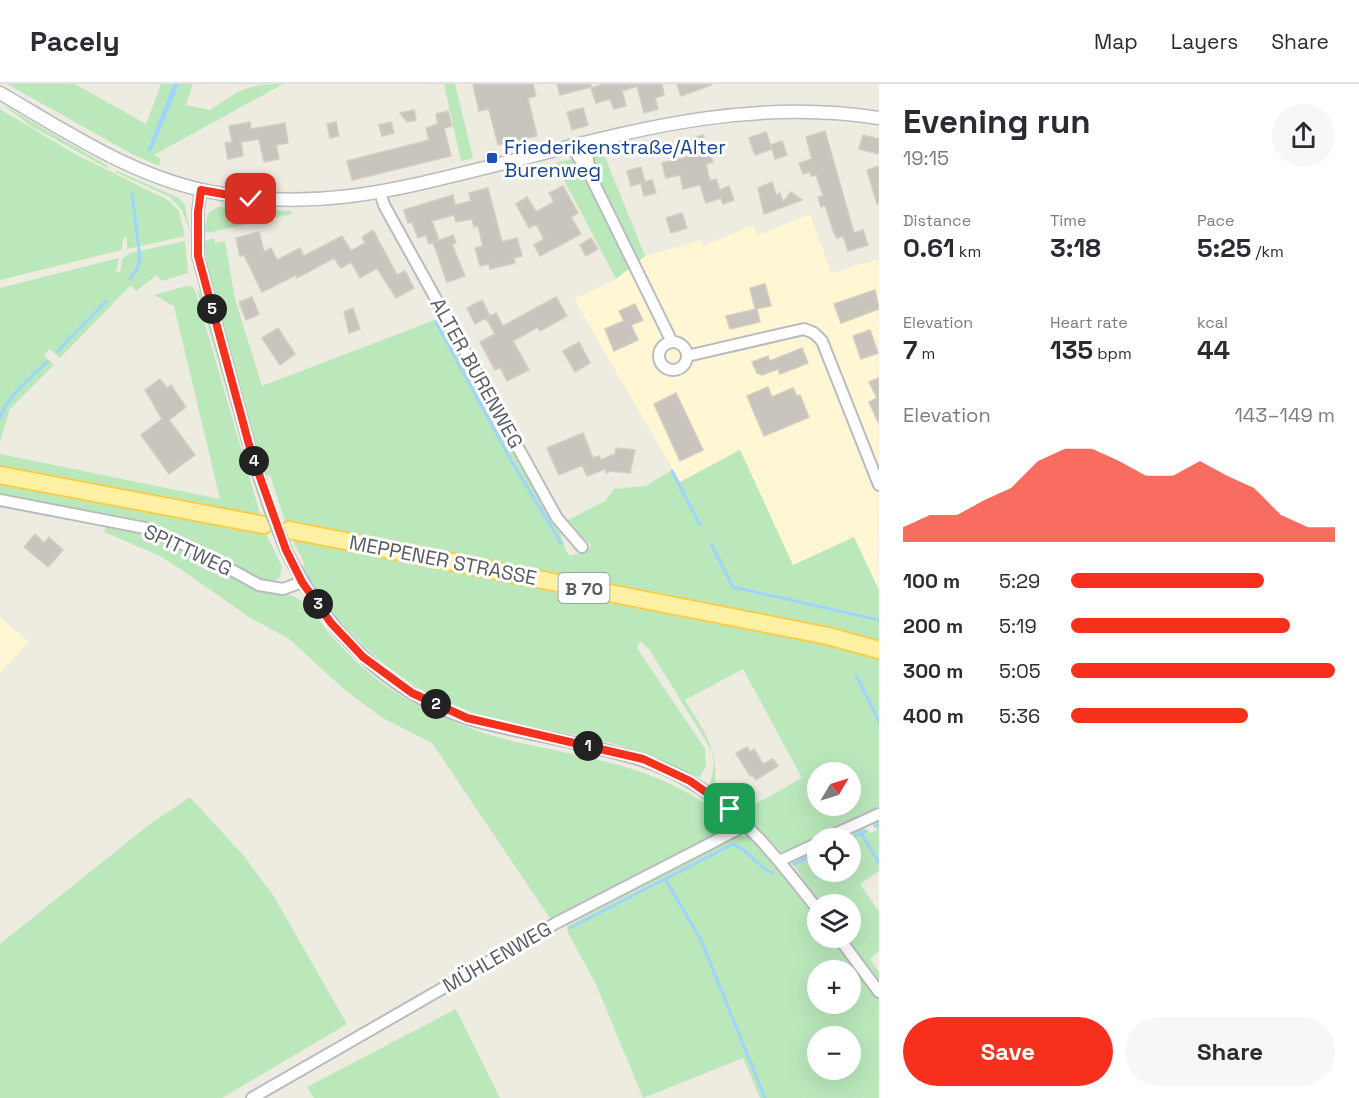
<!DOCTYPE html>
<html lang="en">
<head>
<meta charset="utf-8">
<style>
	:root { --surface:#fff; --page:#f7f7f7; --text:#2b2b33; --muted:#7c7c81; --line:#e1e1e2; --accent:#f7301d }
	body { margin:0; font-family:"Space Grotesk",sans-serif; background:var(--page); color:var(--text); height:100vh; display:flex; flex-direction:column; font-size:22px; white-space:nowrap }
	* { box-sizing:border-box; margin:0 }
	p { font-size:20px; color:var(--muted) }
	.icon { flex:none; width:33px; height:33px; fill:none; stroke:currentColor; stroke-width:2; stroke-linecap:round; stroke-linejoin:round }
	.map { position:relative; flex:1; overflow:hidden }
	.side { display:flex; flex-direction:column; background:var(--surface); width:480px }
	.side>* { flex:none }
	.needle { width:39px; rotate:52deg }
	.tools { position:absolute; left:807px; top:678px; display:grid; gap:12px }
	.tools a { display:grid; place-items:center; width:54px; height:54px; border-radius:50%; background:var(--surface); box-shadow:0 6px 24px #0002; font-size:30px }
	.pin { position:absolute; display:grid; place-items:center; width:51px; height:51px; color:#fff; margin:-26px; border-radius:12px; box-shadow:0 3px 9px #0006 }
	.km { position:absolute; width:30px; height:30px; margin:-15px; border-radius:50%; background:#222; color:#fff; font-size:16px; line-height:30px; text-align:center }
	.round { display:grid; place-items:center; flex:none; width:63px; height:63px; border-radius:32px; background:var(--page) }
	.overview { display:flex; align-items:center; justify-content:space-between; height:102px; padding:0 24px }
	h1 { font-size:33px; font-weight:700; line-height:45px }
	.metrics { display:grid; grid-template-columns:repeat(3,1fr); gap:9px; height:102px; padding:6px 24px }
	.metrics div { display:grid; align-content:center }
	.metrics b { font-size:26px; font-weight:700 }
	.metrics small { font-size:16px; font-weight:400 }
	.metrics p { font-size:16px }
	.chart { height:168px; padding:12px 24px }
	.chart p { display:flex; justify-content:space-between }
	.chart svg { width:100%; height:108px; margin-top:6px; fill:var(--accent); opacity:.7 }
	.button { display:flex; gap:12px; margin-top:auto; padding:12px 24px }
	.button a { flex:1; height:69px; border-radius:36px; background:var(--accent); color:#fff; font-size:24px; font-weight:700; line-height:69px; text-align:center }
	.button a+a { background:var(--page); color:var(--text) }
	ul { padding:0 24px; list-style:none; font-size:20px }
	li { display:grid; grid-template-columns:96px 72px 1fr; align-items:center; height:45px }
	li i { height:15px; border-radius:8px; background:var(--accent) }
	header { display:flex; align-items:center; gap:36px; box-sizing:border-box; height:84px; padding:0 30px; background:var(--surface); border-bottom:2px solid var(--line) }
	header strong { font-size:28px }
	nav { display:flex; gap:33px; margin-inline-start:auto; font-size:21px }
	main { display:flex; flex:1; min-height:0 }
	.map>svg:first-child { display:block }
	.commercial { fill:#fff6d4 }
	.green { fill:#bae8bb; fill-rule:evenodd }
	.water { fill:#9fd4ff }
	.lines { fill:none; stroke-linecap:round; stroke-linejoin:round }
	.stream { stroke:#9fd4ff; stroke-width:3 }
	.building { fill:#c9c5be; stroke:#d3cdbe; stroke-width:1.5 }
	.minor-casing { stroke:#b9bbc1; stroke-width:14 }
	.tertiary-casing { stroke:#b9bbc1; stroke-width:15 }
	.primary-casing { stroke:#fdcd4a; stroke-width:20 }
	.minor { stroke:#fff; stroke-width:10 }
	.tertiary { stroke:#fff; stroke-width:12 }
	.primary { stroke:#fff1a4; stroke-width:16 }
	.minor-bridge-casing { stroke:#b9bbc1; stroke-width:14; stroke-linecap:butt }
	.minor-bridge { stroke:#fff; stroke-width:10 }
	.route-casing { stroke:#fff; stroke-width:12 }
	.route { stroke:#f7301d; stroke-width:8 }
	.transit-dot { fill:#1a4fb4; stroke:#fff; stroke-width:2 }
	.labels { text-anchor:middle; dominant-baseline:central; stroke-width:6; stroke-linejoin:round; paint-order:stroke }
	.shield { fill:#fff; stroke:#8b8e92; stroke-width:1.5 }
	.shield-label { font-size:18px; font-weight:bold; fill:#595d63 }
	.transit-label { font-size:20px; fill:#164399; stroke:#fff; text-anchor:start }
	.street-label { font-size:20px; fill:#595d63; stroke:#fff }
</style>
</head>
<body>
<header>
<strong>Pacely</strong>
<nav><a>Map</a><a>Layers</a><a>Share</a></nav>
</header>
<main>
<div class="map">
<svg width="879" height="1014" viewBox="0 0 879 1014">
	<rect width="100%" height="100%" fill="#eeebe0"/>
	<path class="commercial" d="M810 130 831 189 879 175 878 506 793 481 740 366 680 398 574 215 616 195 645 172 702 156 703 162 753 141 758 151Z
		M0 533 29 558 0 589Z"/>
	<path class="green" d="M7 0H75L146 40 161 0H193L186 21 210 26C240 6 246 0 283 0L154 71 161 75 159 82 132 70Z
		M444 0H455L473 74 461 77Z
		M0 19 108 82 107 84 31 42Z
		M0 25 73 69 168 116 179 127 185 152 127 165V153H124L121 166 0 196Z
		M603 68 645 172 616 195 555 79Z
		M117 87 179 114 185 121 190 148 182 126 170 113 115 88Z
		M218 123 291 127 292 130 207 149 204 147 208 129Z
		M214 154 215 159 225 157 235 215 262 302 440 234 526 392 558 441 566 467 570 472 589 465 591 461 566 437 605 417 614 405 645 402 673 386 680 398 740 366 793 481 854 453 879 506V557L715 520 285 437 270 391 265 392 208 187 204 157Z
		M185 157 188 189 161 197 157 191 136 207 131 201 60 274 50 265 44 271 54 281 10 325 0 358V204L119 174 116 188H120L122 175 130 169Z
		M187 202 193 203 196 209 261 433 0 383V370L220 415 174 222 154 211Z
		M197 205 204 214 249 384Z
		M0 398 266 450 282 483 280 493 276 496H265L147 441 0 410Z
		M106 443C164 440 214 486 265 506 277 511 289 508 300 516 314 527 324 544 336 557 357 580 382 602 410 617 443 635 479 649 516 658 596 676 669 683 733 742L552 837 432 659 383 634 346 607 288 554 249 533 182 486 158 471 104 448Z
		M292 455 761 544 879 572V727L785 770C777 766 758 742 748 734L750 723 802 694 743 585 685 616C703 646 718 662 715 699L747 725 740 727 710 701 714 680 712 667 649 565 640 557 637 564 705 665 706 682 700 693C675 691 638 666 611 659 568 648 524 643 481 631 402 608 344 552 301 484L305 481ZM818 688H850V722H818Z
		M306 517 367 580 419 616 476 640 630 676 684 700 724 727 734 738C702 712 666 690 627 677 572 659 513 657 459 636 395 612 348 569 306 517Z
		M190 713 243 771 273 811 347 940 222 1014H0V860L150 740Z
		M879 734V787L860 800 879 828V867L870 875 879 888V899L845 854H850V820H820L791 777 817 762 818 788H850V754H835L861 742 870 749 877 746 871 738Z
		M747 752 754 755 817 832 818 854H833L879 915V1014H760L743 974 643 1014 596 900 568 849 567 842 736 753ZM818 886H850V920H818ZM818 952H850V986H818Z
		M456 925 500 1014H314L307 1003Z"/>
	<path class="water" d="M173 0H179L152 66 147 68Z"/>
	<g class="lines">
		<path class="stream" d="M130 194 137 185 140 175 132 109
			M436 238 512 378 561 459
			M57 268 106 217
			M0 334C7 312 31 294 47 278
			M672 387 700 441
			M711 460 733 503 879 536
			M856 591 879 637
			M875 742 879 741
			M861 749 879 779
			M850 754 866 747
			M794 780 818 769
			M665 795 701 856 765 1014
			M570 844 733 760C749 766 757 783 773 789"/>
	</g>
	<path class="building" d="M473 0H533L536 12 528 14 537 52 498 61 489 25 479 27Z
		M557 0H591V3L560 11Z
		M603 0H662L664 11 655 14 658 25 644 29 637 2 622 7 626 22 614 25 610 15 596 19 591 4Z
		M677 0H711V1L681 12Z
		M583 24 588 41 572 46 567 28Z
		M414 26 416 36 407 38 400 29Z
		M448 27 452 42 444 44 451 72 352 96 347 77 429 56 426 44 438 40 436 30Z
		M250 38 251 45 285 39 288 59 276 61 279 75 264 78 259 55 241 58 243 72 228 75 225 59 232 58 229 42Z
		M336 38 339 52 330 54 327 40Z
		M391 38 394 49 382 52 379 41Z
		M825 47 854 149 863 146 868 161 848 167 843 152 837 154 834 149 825 121 821 123 818 113 823 112 816 91 811 92 810 88 803 90 799 79 812 75 806 53Z
		M766 48 772 65 755 71 749 54Z
		M703 51 713 78 706 80 710 97 716 95 720 106 729 102 734 116 723 120 721 114 706 119 700 101 683 105 680 91 666 94 662 79 691 72 686 56Z
		M863 51 879 55V70L859 65Z
		M782 57 787 71 775 75 771 61Z
		M879 82V120H877L867 86Z
		M641 83 645 98 631 102 627 87Z
		M652 96 656 109 644 112 641 99Z
		M772 98 776 111 780 109 783 118 791 108 802 116 764 130 758 104Z
		M563 102 578 129 571 133 581 150 540 172 534 161 544 155 536 140 529 144 516 120 527 113 536 128 554 118 549 109Z
		M488 104 502 158 517 154 522 172 514 174 515 179 490 185 489 180 480 182 475 164 483 162 478 142 474 143 472 135 456 138 454 131 432 137 439 156 434 158 453 151 456 159 452 160 465 192 447 198 433 158 429 160 426 151 418 154 412 138 408 139 404 126 453 111 455 121 471 117 469 109Z
		M682 129 687 144 671 149 666 134Z
		M373 146 397 191 405 187 414 204 396 214 377 184 360 194 351 178 341 184 334 174 297 194 296 191 262 208 244 171 240 172 236 154 259 148 264 168 271 164 277 176 300 164 304 172 342 152 351 167 365 159 362 153Z
		M591 154 598 165 586 172 580 161Z
		M765 200 771 222 755 225 750 204Z
		M875 206 879 225 841 239 834 220Z
		M252 213 259 230 246 236 239 218Z
		M556 213 567 232 540 247 538 243 513 257 529 286 507 297 500 283 495 286 480 258 495 250 486 234 496 229 503 242Z
		M482 216 490 232 475 240 467 224Z
		M635 220 643 236 631 241 638 256 614 267 605 245 624 237 619 227Z
		M353 224 360 245 349 249 344 228Z
		M757 225 760 238 730 245 726 232Z
		M278 244 295 270 280 281 262 254Z
		M870 246 878 269 861 275 853 252Z
		M579 258 590 279 575 288 563 267Z
		M802 264 808 279 780 290 778 285 762 291 757 289 752 278 768 272 770 277Z
		M879 294V340L869 318 877 314 869 298Z
		M160 295 167 304 171 301 186 323 169 336 195 371 169 390 141 351 162 335 145 306Z
		M768 303 772 313 793 304 797 312 800 311 809 333 764 352 747 312Z
		M676 309 703 366 680 377 654 320Z
		M583 349 593 374 599 372 601 376 615 370 616 364 635 366 630 389 611 387 606 389 605 385 587 392 582 381 559 391 547 364Z
		M35 450 44 459 49 453 63 466 48 483 24 463Z
		M747 663 750 668 754 665 763 680 773 675 778 682 756 696 752 691 750 692 736 669Z"/>
	<g class="lines">
		<defs>
			<path id="minor" d="M585 60 590 88
				M572 63 590 91 672 258
				M201 106 198 127V172L251 368 270 425
				M380 108 384 121 557 434 582 463
				M659 272a14 14 0 1 1 28 0a14 14 0 1 1-28 0Z
				M687 272 804 245 814 249 822 257 879 401
				M0 416 145 444 192 464 259 501 283 505 302 498
				M286 466C323 542 386 609 468 635 500 644 533 650 566 657 608 667 652 675 691 698 744 730 780 777 818 826
				M826 754 879 730
				M779 777 818 759
				M839 854 879 908
				M252 1014 556 839 748 740"/>
			<path id="tertiary" d="M0 9C64 46 129 90 202 106 310 130 396 106 500 80 628 48 746 13 879 34"/>
			<path id="primary" d="M0 391 264 441
				M289 446 828 552 879 566"/>
		</defs>
		<use href="#minor" class="minor-casing"/>
		<use href="#tertiary" class="tertiary-casing"/>
		<use href="#primary" class="primary-casing"/>
		<use href="#minor" class="minor"/>
		<use href="#tertiary" class="tertiary"/>
		<use href="#primary" class="primary"/>
		<defs>
			<path id="minor-bridge" d="M270 425 286 466"/>
		</defs>
		<use href="#minor-bridge" class="minor-bridge-casing"/>
		<use href="#minor-bridge" class="minor-bridge"/>
	</g>
	<g class="lines">
		<defs>
			<path id="route" d="M251 115 201 106 198 128V172L251 368 286 466 302 498 331 539 363 573 412 609 467 634 643 675 690 697 730 725"/>
		</defs>
		<use href="#route" class="route-casing"/>
		<use href="#route" class="route"/>
	</g>
	<rect class="transit-dot" x="486" y="68" width="12" height="12" rx="3"/>
	<g class="labels">
		<rect class="shield" x="558.5" y="489" width="51" height="30" rx="4.5"/>
		<g class="shield-label">
			<text x="584" y="504">B 70</text>
		</g>
		<g class="transit-label">
			<text x="504" y="63">Friederikenstraße/Alter<tspan x="504" dy="23">Burenweg</tspan></text>
		</g>
		<g class="street-label">
			<text transform="translate(477 289) rotate(61)">ALTER BURENWEG</text>
			<text transform="translate(188 466) rotate(25)">SPITTWEG</text>
			<text transform="translate(443 476) rotate(11)">MEPPENER STRASSE</text>
			<text transform="translate(497 873) rotate(-30)">MÜHLENWEG</text>
		</g>
	</g>
</svg>
<div class="tools">
<a><svg class="needle" viewBox="-14 -14 28 28"><path d="M0-13l5 13h-10z" fill="#e53935"/><path d="M0 13l5-13h-10z" fill="#7c7c81"/></svg></a>
<a><svg class="icon" aria-label="locate" viewBox="0 0 24 24"><circle cx="12" cy="12" r="6"/><path d="M12 2v4M12 18v4M2 12h4M18 12h4"/></svg></a>
<a><svg class="icon" aria-label="layers" viewBox="0 0 24 24"><path d="M12 4l9 5-9 5-9-5zM3 14l9 5 9-5"/></svg></a>
<a>+</a>
<a>−</a>
</div>
<div class="pin" style="left:730px;top:725px;background:#1e9e55"><svg class="icon" aria-label="arrive" viewBox="0 0 24 24"><path d="M6 21V4h12l-3 4 3 4H6"/></svg></div>
<div class="pin" style="left:251px;top:115px;background:#d93025"><svg class="icon" aria-label="check" viewBox="0 0 24 24"><path d="M5 12l5 5 9-10"/></svg></div>
<b class="km" style="left:588px;top:662px">1</b>
<b class="km" style="left:436px;top:620px">2</b>
<b class="km" style="left:318px;top:520px">3</b>
<b class="km" style="left:254px;top:377px">4</b>
<b class="km" style="left:212px;top:225px">5</b>
</div>
<section class="side">
<div class="overview"><div><h1>Evening run</h1><p>19:15</p></div><a class="round"><svg class="icon" aria-label="share" viewBox="0 0 24 24"><path d="M12 15V3M7 8l5-5 5 5M5 13v7h14v-7"/></svg></a></div>
<div class="metrics">
<div><p>Distance</p><b>0.61<small> km</small></b></div>
<div><p>Time</p><b>3:18</b></div>
<div><p>Pace</p><b>5:25<small> /km</small></b></div>
</div>
<div class="metrics">
<div><p>Elevation</p><b>7<small> m</small></b></div>
<div><p>Heart rate</p><b>135<small> bpm</small></b></div>
<div><p>kcal</p><b>44</b></div>
</div>
<div class="chart"><p><span>Elevation</span>143–149 m</p>
<svg viewBox="0 0 160 44" preserveAspectRatio="none"><path d="M0 44V38L10 33L20 33L30 27L40 22L50 11L60 6L70 6L80 11L90 17L100 17L110 11L120 17L130 22L140 33L150 38L160 38V44z"/></svg>
</div>
<ul>
<li><b>100 m</b>5:29<i style="width:73%"></i></li>
<li><b>200 m</b>5:19<i style="width:83%"></i></li>
<li><b>300 m</b>5:05<i style="width:100%"></i></li>
<li><b>400 m</b>5:36<i style="width:67%"></i></li>
</ul>
<div class="button"><a>Save</a><a>Share</a></div>
</section>
</main>
</body>
</html>
